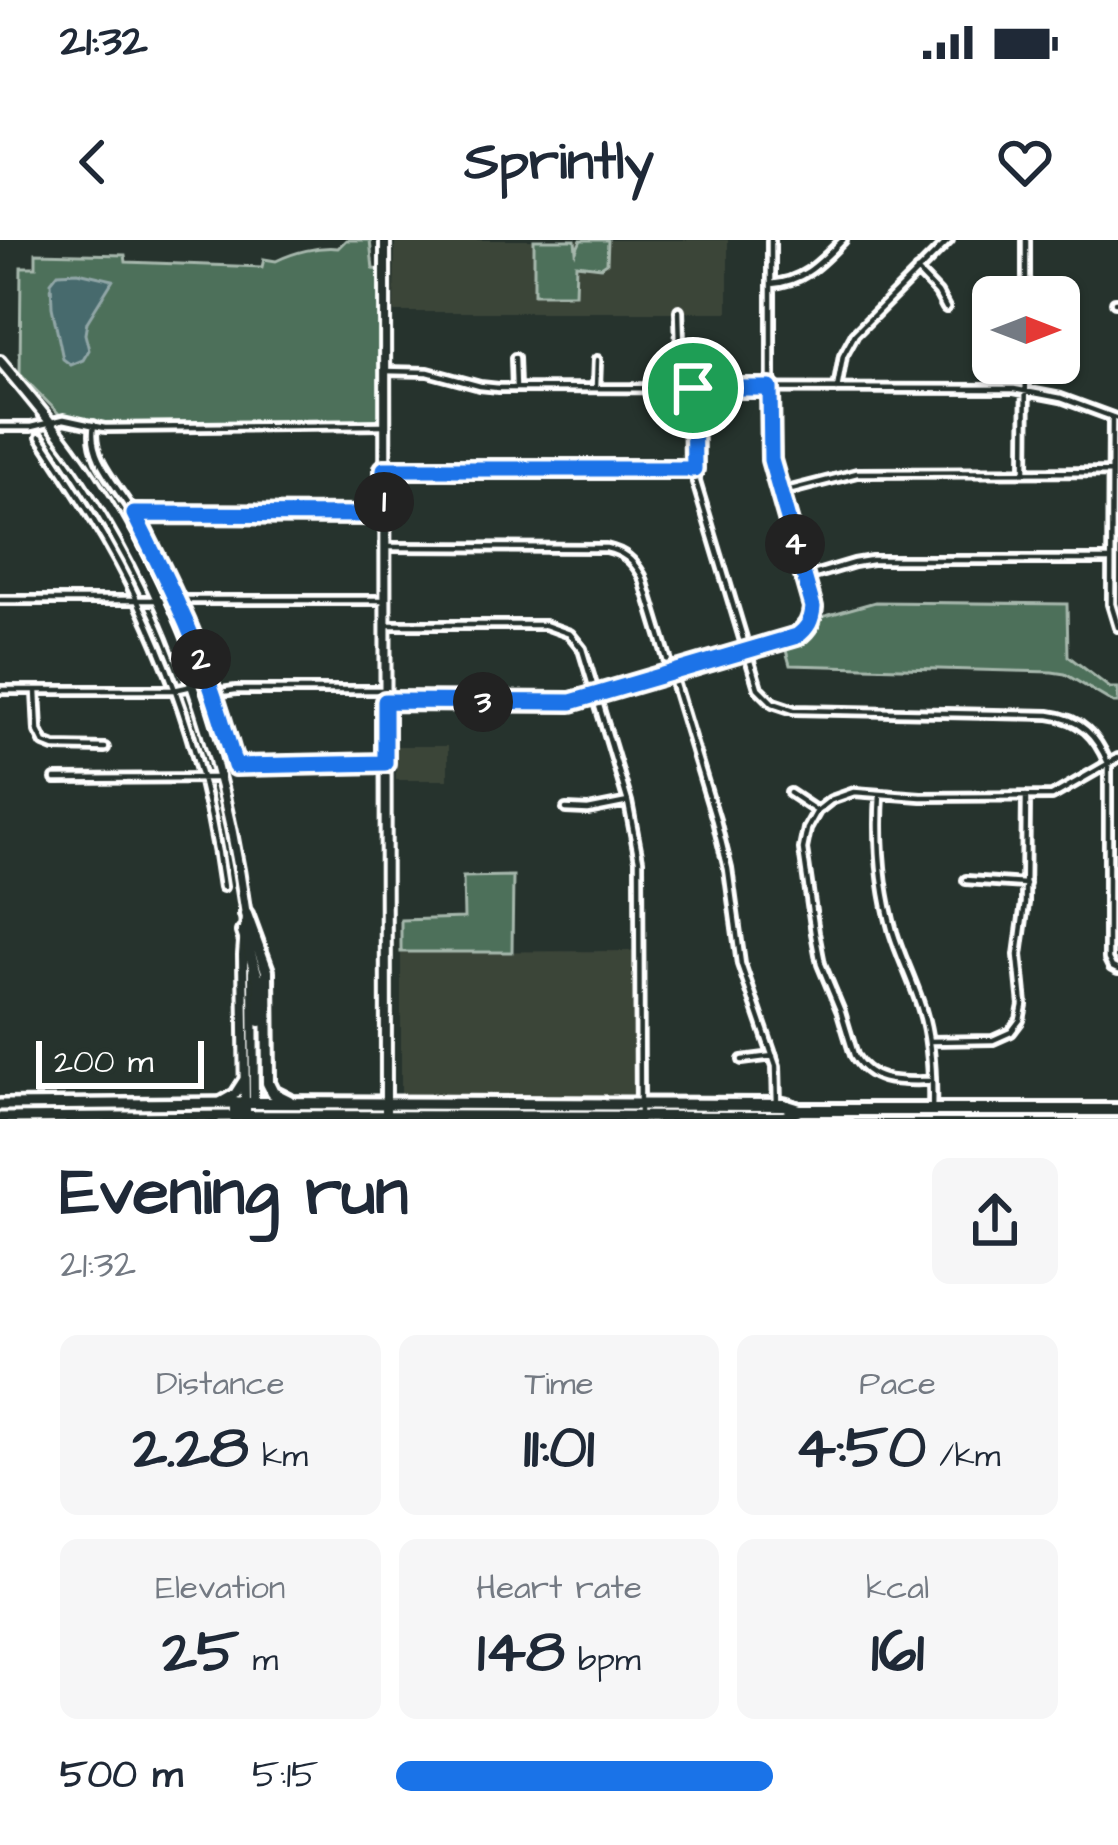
<!DOCTYPE html>
<html lang="en">
<head>
<meta charset="utf-8">
<style>
	:root { --surface:#fff; --page:#f6f6f7; --text:#1f2937; --muted:#747a83; --accent:#1a73e8 }
	body { margin:0; font-family:"Architects Daughter",sans-serif; background:var(--page); color:var(--text); height:100vh; display:flex; flex-direction:column; font-size:45px; white-space:nowrap }
	* { box-sizing:border-box; margin:0 }
	p { font-size:39px; color:var(--muted) }
	.icon { flex:none; width:66px; height:66px; fill:none; stroke:currentColor; stroke-width:2; stroke-linecap:round; stroke-linejoin:round }
	.map { position:relative; height:879px; overflow:hidden }
	.details { display:flex; flex-direction:column; background:var(--surface); flex:1 }
	.details>* { flex:none }
	.needle { width:78px; rotate:90deg }
	.controls { position:absolute; left:972px; top:36px; display:grid; gap:24px }
	.controls a { display:grid; place-items:center; width:108px; height:108px; border-radius:18px; background:var(--surface); box-shadow:0 3px 9px #0004; font-size:60px }
	.scale { position:absolute; left:36px; bottom:30px; width:168px; box-sizing:border-box; padding-left:12px; border:6px solid #fff; border-top:0; font-size:33px; line-height:42px; white-space:nowrap; color:#fff; -webkit-text-stroke:9px #26332d; paint-order:stroke }
	.pin { position:absolute; display:grid; place-items:center; width:102px; height:102px; color:#fff; margin:-51px; border:6px solid #fff; border-radius:50%; box-shadow:0 3px 12px #0007 }
	.km { position:absolute; width:60px; height:60px; margin:-30px; border-radius:50%; background:#222; color:#fff; font-size:33px; line-height:60px; text-align:center }
	.round { display:grid; place-items:center; flex:none; width:126px; height:126px; border-radius:18px; background:var(--page) }
	.overview { display:flex; align-items:center; justify-content:space-between; height:204px; padding:0 60px }
	h1 { font-size:66px; font-weight:700; line-height:90px }
	.metrics { display:grid; grid-template-columns:repeat(3,1fr); gap:18px; height:204px; padding:12px 60px }
	.metrics div { display:grid; align-content:center; border-radius:18px; background:var(--page); text-align:center }
	.metrics b { font-size:60px; font-weight:700 }
	.metrics small { font-size:33px; font-weight:400 }
	.metrics p { font-size:33px }
	ul { padding:0 60px; list-style:none; font-size:39px }
	li { display:grid; grid-template-columns:192px 144px 1fr; align-items:center; height:90px }
	li i { height:30px; border-radius:15px; background:var(--accent) }
	.status { display:flex; justify-content:space-between; align-items:center; height:84px; padding:0 60px; background:var(--surface); direction:ltr }
	.status svg { height:33px; fill:currentColor }
	header { display:flex; justify-content:space-between; align-items:center; height:156px; padding:0 60px; background:var(--surface); font-size:54px; font-weight:700 }
	.map>svg:first-child { display:block }
	.built { fill:#3b4439 }
	.green { fill:#4d6f5a; stroke:#a6b7ac; stroke-width:3 }
	.water { fill:#476a6d; stroke:#91a6a7; stroke-width:3 }
	.lines { fill:none; stroke-linecap:round; stroke-linejoin:round }
	.street-casing { stroke:#fff; stroke-width:14 }
	.secondary-casing { stroke:#fff; stroke-width:16 }
	.primary-casing { stroke:#fff; stroke-width:18 }
	.highway-casing { stroke:#fff; stroke-width:20 }
	.street { stroke:#26332d; stroke-width:4.5 }
	.secondary { stroke:#26332d; stroke-width:8 }
	.primary { stroke:#26332d; stroke-width:9 }
	.highway { stroke:#26332d; stroke-width:10 }
	.route-casing { stroke:#fff; stroke-width:24 }
	.route { stroke:#1a73e8; stroke-width:15 }
</style>
</head>
<body>
<div class="status"><b>21:32</b><svg viewBox="0 0 49 12"><path d="M0 12V9h3v3zM5 12V6h3v6zM10 12V3h3v9zM15 12V0h3v12zM26 1h20v11H26zM47 4h2v5h-2z"/></svg></div>
<header><svg class="icon" aria-label="back" viewBox="0 0 24 24"><path d="M15 5l-7 7 7 7"/></svg>Sprintly<svg class="icon" aria-label="heart" viewBox="0 0 24 24"><path d="M12 20l-8-8c-3-5 5-10 8-4 3-6 11-1 8 4z"/></svg></header>
<div class="map">
<svg width="1118" height="879" viewBox="0 0 1118 879">
	<rect width="100%" height="100%" fill="#26332d"/>
	<filter id="ink" filterUnits="userSpaceOnUse"><feTurbulence type="fractalNoise" baseFrequency=".00833" numOctaves="2"/><feDisplacementMap in="SourceGraphic" scale="24" xChannelSelector="R" yChannelSelector="G"/><feConvolveMatrix kernelMatrix="1 2 1 2 8 2 1 2 1" color-interpolation-filters="sRGB"/></filter>
	<g filter="url(#ink)">
		<path class="built" d="M395 0H728V72H394Z
			M396 506H448V540H396Z
			M637 711 636 856 401 857V712Z"/>
		<path class="green" d="M346 0H370L373 29 385 30 384 185 105 188 64 179 20 134 21 27H36V13L125 15 126 22 262 27 264 19 276 21C294 12 318 6 338 8Z
			M534 0H575L576 11 581 0H608L607 23 601 27 576 24 575 54H534Z
			M875 362 1067 364 1068 416 1110 448H1118V463H1114L1065 434 1052 432 790 425 784 403 805 394 816 376 822 377Z
			M513 636 512 712H401V680L464 678 463 637Z"/>
		<path class="water" d="M78 32 113 40 87 82 85 94 89 110 83 120 71 125 63 119 52 67 51 42 58 33Z"/>
		<g class="lines">
			<defs>
				<path id="street" d="M917 31 938 53 946 68
					M771 44C804 42 821 22 843 0
					M1026 57V0
					M1115 62H1118
					M679 70 680 106 693 148 696 242 758 448 773 463 794 470 1049 475C1081 479 1096 495 1108 523V719L1112 727 1118 730
					M515 118 516 148
					M385 131 428 132 480 146 499 148 1014 149 1061 158 1118 179
					M596 147 597 120
					M837 149 843 116 855 94 949 0
					M1112 178 1111 364 1118 387
					M94 185C87 219 119 247 135 276 178 355 211 439 235 526L384 523
					M0 187H31L64 179 105 188 384 185
					M40 197C76 251 112 305 139 364 181 452 210 550 223 647
					M387 229H694
					M1025 232 1026 123
					M779 253 857 233 1111 232
					M134 274 384 275
					M385 307 606 308C624 312 633 320 642 336L716 580 728 629 741 724 776 826 777 865
					M807 337 854 323 872 320H1111
					M0 360H385
					M388 385H545L570 394 582 409 628 562 639 620 640 876
					M0 450H174L192 446
					M36 451 38 491 44 503 54 507 105 508
					M213 453 236 450H385
					M385 461 571 462 789 398C805 393 812 383 813 367L771 220V0
					M55 539 217 538
					M790 553 817 571
					M880 554C877 601 880 646 893 692 901 718 914 743 922 770 932 802 933 837 932 871
					M566 569 588 570 628 562
					M966 640 1026 644
					M929 801 993 800 1011 792 1020 780 1023 765 1018 715 1025 663 1026 556
					M742 820 773 816
					M932 841C900 841 872 845 854 815L841 772 821 724 815 693 803 609 807 589 817 571 831 560 854 552 921 557 1052 556 1118 518"/>
				<path id="secondary" d="M385 0 386 879
					M0 121C31 158 63 196 90 237 177 367 225 522 246 675
					M253 732 254 863
					M221 862 235 854 244 840
					M245 863 243 715 246 676"/>
				<path id="primary" d="M0 865 240 863
					M0 878 241 876"/>
				<path id="highway" d="M246 674 267 731 268 843 273 853 289 861
					M243 692 259 742 260 781
					M235 863V879
					M245 876 784 877 800 870
					M210 877 214 879
					M245 879V863H261L784 865 800 870H1118"/>
			</defs>
			<use href="#street" class="street-casing"/>
			<use href="#secondary" class="secondary-casing"/>
			<use href="#primary" class="primary-casing"/>
			<use href="#highway" class="highway-casing"/>
			<use href="#street" class="street"/>
			<use href="#secondary" class="secondary"/>
			<use href="#primary" class="primary"/>
			<use href="#highway" class="highway"/>
		</g>
	</g>
	<g class="lines" filter="url(#ink)">
		<defs>
			<path id="route" d="M693 148H770L771 220 813 367C812 380 808 388 797 396L571 462 385 461V523L235 526C220 472 203 418 179 367 165 335 149 305 134 274L384 275V229H694Z"/>
		</defs>
		<use href="#route" class="route-casing"/>
		<use href="#route" class="route"/>
	</g>
</svg>
<div class="controls">
<a><svg class="needle" viewBox="-14 -14 28 28"><path d="M0-13l5 13h-10z" fill="#e53935"/><path d="M0 13l5-13h-10z" fill="#747a83"/></svg></a>
</div>
<div class="scale">200 m</div>
<div class="pin" style="left:693px;top:148px;background:#1e9e55"><svg class="icon" aria-label="arrive" viewBox="0 0 24 24"><path d="M6 21V4h12l-3 4 3 4H6"/></svg></div>
<b class="km" style="left:384px;top:262px">1</b>
<b class="km" style="left:201px;top:419px">2</b>
<b class="km" style="left:483px;top:462px">3</b>
<b class="km" style="left:795px;top:304px">4</b>
</div>
<section class="details">
<div class="overview"><div><h1>Evening run</h1><p>21:32</p></div><a class="round"><svg class="icon" aria-label="share" viewBox="0 0 24 24"><path d="M12 15V3M7 8l5-5 5 5M5 13v7h14v-7"/></svg></a></div>
<div class="metrics">
<div><p>Distance</p><b>2.28<small> km</small></b></div>
<div><p>Time</p><b>11:01</b></div>
<div><p>Pace</p><b>4:50<small> /km</small></b></div>
</div>
<div class="metrics">
<div><p>Elevation</p><b>25<small> m</small></b></div>
<div><p>Heart rate</p><b>148<small> bpm</small></b></div>
<div><p>kcal</p><b>161</b></div>
</div>
<ul>
<li><b>500 m</b>5:15<i style="width:57%"></i></li>
</ul>
</section>
</body>
</html>
